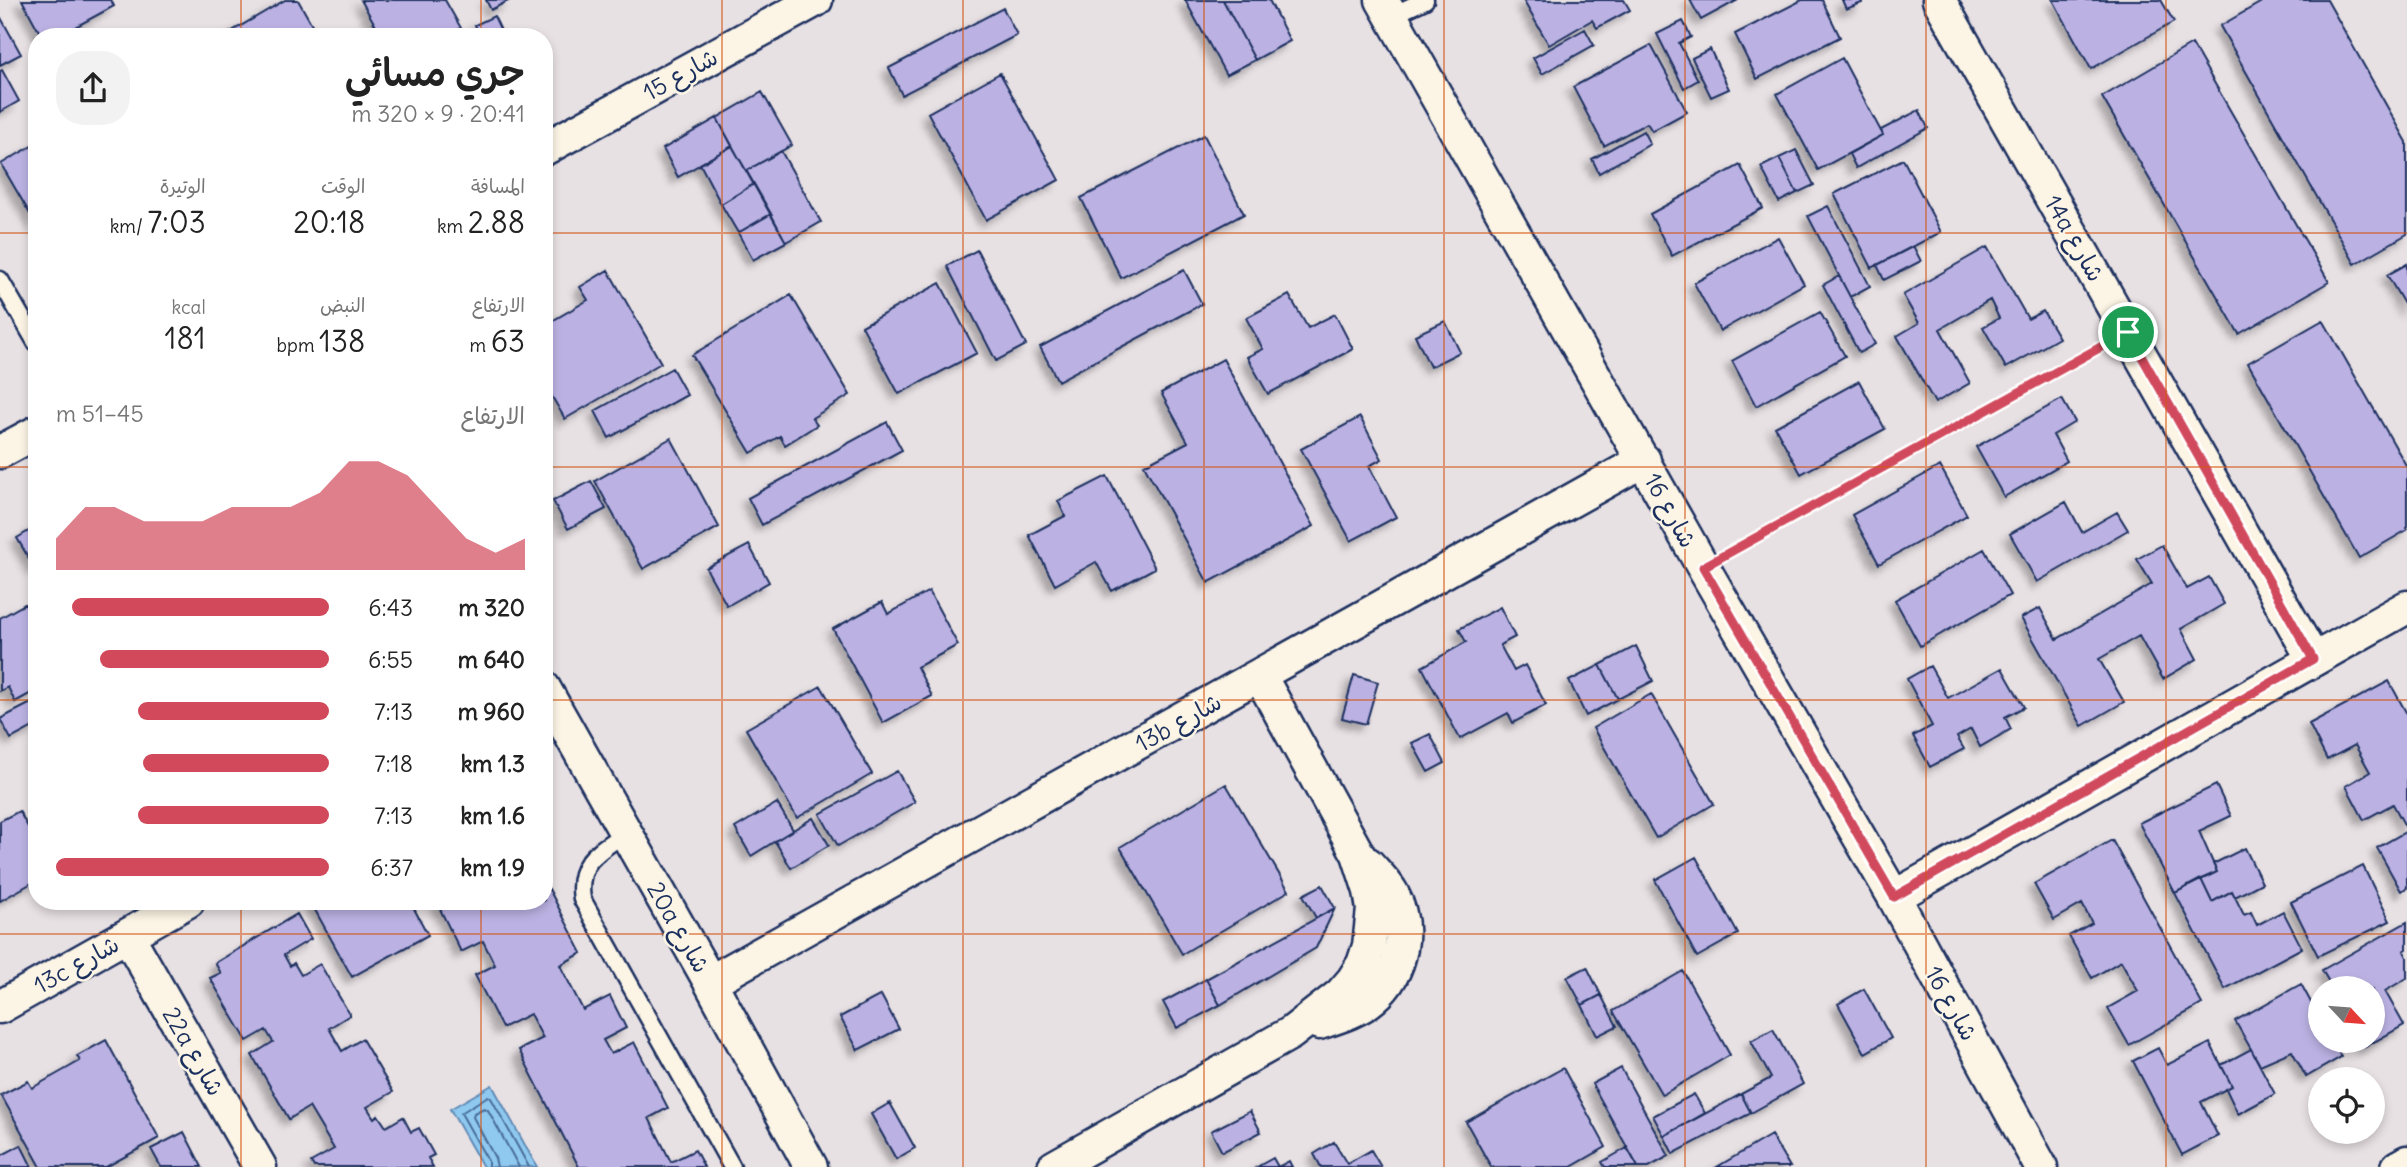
<!DOCTYPE html>
<html lang="ar">
<head>
<meta charset="utf-8">
<style>
	:root { --surface:#fff; --page:#f2f2f2; --text:#222; --muted:#767676; --accent:#d1495b }
	body { margin:0; font-family:Delius,"Playpen Sans Arabic",sans-serif; background:var(--page); color:var(--text); direction:rtl; height:100vh; display:flex; flex-direction:column; font-size:26px; white-space:nowrap }
	* { box-sizing:border-box; margin:0 }
	p { font-size:23px; color:var(--muted) }
	.icon { flex:none; width:38px; height:38px; fill:none; stroke:currentColor; stroke-width:2; stroke-linecap:round; stroke-linejoin:round }
	.map { position:relative; flex:1; overflow:hidden; direction:ltr }
	.details { position:absolute; left:28px; top:28px; width:525px; height:882px; display:flex; flex-direction:column; background:var(--surface); border-radius:28px; box-shadow:0 4px 10px #0003; direction:rtl }
	.details>* { flex:none }
	.needle { width:46px; rotate:116deg }
	.controls { position:absolute; left:2308px; top:976px; display:grid; gap:14px }
	.controls a { display:grid; place-items:center; width:77px; height:77px; border-radius:50%; background:var(--surface); box-shadow:0 4px 10px #0003; font-size:35px }
	.pin { position:absolute; display:grid; place-items:center; width:60px; height:60px; color:#fff; margin:-30px; border:4px solid #fff; border-radius:50%; box-shadow:0 2px 7px #0007 }
	.round { display:grid; place-items:center; flex:none; width:74px; height:74px; border-radius:28px; background:var(--page) }
	.headline { display:flex; align-items:center; justify-content:space-between; height:119px; padding:0 28px }
	h1 { font-size:38px; font-weight:600; line-height:52px }
	.metrics { display:grid; grid-template-columns:repeat(3,1fr); gap:10px; height:119px; padding:7px 28px }
	.metrics div { display:grid; align-content:center }
	.metrics b { font-size:30px; font-weight:600 }
	.metrics small { font-size:19px; font-weight:400 }
	.metrics p { font-size:19px }
	.chart { height:196px; padding:14px 28px }
	.chart p { display:flex; justify-content:space-between }
	.chart svg { width:100%; height:126px; margin-top:7px; fill:var(--accent); opacity:.7 }
	ul { padding:0 28px; list-style:none; font-size:23px }
	li { display:grid; grid-template-columns:112px 84px 1fr; align-items:center; height:52px }
	li i { height:18px; border-radius:9px; background:var(--accent) }
	.map>svg:first-child { display:block }
	.water { fill:#8fc9ef; stroke:#618bb5; stroke-width:2 }
	.lines { fill:none; stroke-linecap:round; stroke-linejoin:round }
	.shore { stroke:#496d98; stroke-width:2 }
	.building { fill:#bbb2e3; stroke:#1b2f5e; stroke-width:2; filter:url(#shadow) }
	.lane-casing { stroke:#1b2f5e; stroke-width:21 }
	.street-casing { stroke:#1b2f5e; stroke-width:37 }
	.path { stroke:#1b2f5e; stroke-width:4.5; stroke-dasharray:2 5; stroke-linecap:butt }
	.lane { stroke:#fcf5e5; stroke-width:16 }
	.street { stroke:#fcf5e5; stroke-width:32 }
	.route-casing { stroke:#fff; stroke-width:14 }
	.route { stroke:#d1495b; stroke-width:9 }
	.grid { fill:none; stroke:#d45514; stroke-width:2; stroke-opacity:0.55 }
	.labels { text-anchor:middle; dominant-baseline:central; stroke-width:5; stroke-linejoin:round; paint-order:stroke }
	.street-label { font-size:24px; fill:#1b2f5e; stroke:#fcf5e5 }
</style>
</head>
<body>
<div class="map">
<svg width="2407" height="1167" viewBox="0 0 2407 1167">
	<defs>
		<filter id="shadow"><feDropShadow dx="-6" dy="6" stdDeviation="3.5" flood-color="#0004"/></filter>
	</defs>
	<rect width="100%" height="100%" fill="#e8e1e4"/>
	<filter id="ink" filterUnits="userSpaceOnUse"><feTurbulence type="fractalNoise" baseFrequency=".0143" numOctaves="2"/><feDisplacementMap in="SourceGraphic" scale="14" xChannelSelector="R" yChannelSelector="G"/><feConvolveMatrix kernelMatrix="1 2 1 2 8 2 1 2 1" color-interpolation-filters="sRGB"/></filter>
	<g filter="url(#ink)">
		<path class="water" d="M492 1085 537 1167H483L450 1109Z"/>
		<g class="lines">
			<path class="shore" d="M488 1167V1161L461 1113 488 1096 491 1098 529 1167
				M497 1167 495 1158 473 1117 474 1113 484 1108 488 1110 519 1167"/>
		</g>
		<path class="building" d="M22 0H111L114 6 57 37H42Z
			M285 0H298L319 37H222Z
			M361 0H445L461 28 445 37H382Z
			M486 0H510L491 10Z
			M1185 0H1223L1255 60 1226 75Z
			M1223 0H1269L1290 41 1255 60Z
			M1523 0H1624L1630 10 1597 28 1592 20 1549 45Z
			M1690 0H1738L1701 20Z
			M1802 0H1822L1840 37 1757 79 1735 34Z
			M1842 0H1861L1862 3 1846 9Z
			M2053 0H2161L2174 22 2091 69Z
			M2265 0H2327L2407 142V234L2355 264 2220 26Z
			M1003 8 1017 35 902 95 889 68Z
			M0 16 21 54 0 65Z
			M494 16 504 37H480L475 25Z
			M1683 21 1691 37 1679 43 1698 80 1684 88 1657 34Z
			M1585 29 1594 45 1542 74 1533 58Z
			M2192 44 2329 282 2239 334 2102 97Z
			M1651 45 1687 112 1652 131 1647 123 1604 146 1573 87Z
			M1710 49 1729 89 1711 97 1692 58Z
			M1842 58 1883 135 1818 170 1777 94Z
			M2 70 19 101 0 112V71Z
			M1000 73 1059 180 986 220 928 113Z
			M762 92 792 145 746 171 717 118Z
			M1919 110 1928 128 1856 168 1849 154 1883 135 1881 130Z
			M717 118 732 146 678 177 663 149Z
			M1643 131 1650 144 1599 173 1592 159Z
			M1204 135 1244 214 1121 278 1081 198Z
			M37 143V226L1 164Z
			M732 146 754 184 721 204 700 164Z
			M1796 150 1814 185 1797 193 1779 158Z
			M781 151 821 222 786 242 746 171Z
			M1779 158 1797 193 1779 202 1761 167Z
			M1903 159 1941 232 1872 268 1834 194Z
			M1740 165 1763 208 1672 256 1650 214Z
			M754 184 771 214 738 233 721 204Z
			M1828 206 1870 286 1850 297 1808 216Z
			M771 214 786 242 753 260 738 233Z
			M1778 237 1804 284 1720 331 1694 283Z
			M1913 246 1921 261 1884 280 1877 265Z
			M1987 247 2028 319 2043 311 2059 338 2006 368 1983 327 1999 318 1990 300 1940 329 1970 383 1935 403 1897 336 1919 323 1903 295Z
			M977 250 1026 345 996 361 947 266Z
			M2407 264V309L2387 275Z
			M608 270 661 363 565 419 544 383V323L545 325 588 300 580 287Z
			M1184 270 1202 304 1058 381 1040 347Z
			M1839 276 1875 344 1859 353 1823 285Z
			M940 283 977 353 899 394 862 326Z
			M791 295 850 395 812 418 817 425 785 445 780 436 751 453 692 355Z
			M1289 295 1308 328 1335 314 1353 349 1268 394 1247 357 1263 349 1246 318Z
			M1820 312 1845 356 1756 406 1732 361Z
			M2323 320 2407 467V530L2359 558 2248 363Z
			M1445 321 1460 352 1430 367 1415 335Z
			M1223 359 1314 526 1208 583 1144 465 1188 442 1161 393Z
			M672 368 687 395 609 438 595 411Z
			M1859 381 1885 429 1801 474 1775 427Z
			M2062 399 2075 422 2053 435 2067 461 2004 497 1976 447Z
			M1360 417 1382 459 1369 466 1396 517 1351 541 1301 449Z
			M887 422 902 450 762 525 748 498Z
			M671 438 719 527 643 569 595 481Z
			M1940 466 1967 515 1879 564 1852 515Z
			M1107 476 1155 568 1112 591 1096 562 1055 585 1029 535 1065 516 1058 501Z
			M591 481 606 509 568 529 553 501Z
			M2066 502 2082 532 2117 512 2128 530 2037 582 2010 534Z
			M37 526V568L35 569 17 538Z
			M749 545 769 582 727 606 706 568Z
			M2162 545 2187 589 2209 577 2224 604 2181 629 2197 659 2163 679 2139 636 2099 659 2124 702 2082 726 2021 618 2040 608 2057 639 2152 584 2137 559Z
			M1984 549 2010 595 1920 646 1895 600Z
			M929 591 958 645 917 667 932 696 883 723 833 629 882 602 888 614Z
			M25 604 37 627V690L15 702 8 687 0 691V618Z
			M1500 607 1515 637 1500 645 1514 671 1525 665 1546 705 1513 723 1508 713 1460 739 1422 667 1466 642 1459 629Z
			M1636 646 1653 681 1618 699 1600 665Z
			M1600 665 1618 699 1586 716 1569 681Z
			M1930 666 1948 698 2002 668 2024 707 2005 717 2011 729 1980 747 1971 729 1957 737 1964 749 1930 767 1913 736 1932 726 1907 679Z
			M1354 675 1378 682 1366 724 1342 718Z
			M2389 681 2407 714V830L2393 804 2364 820 2346 786 2370 772 2355 745 2327 760 2309 724Z
			M821 686 872 774 797 818 746 729Z
			M1651 694 1714 804 1656 838 1593 728Z
			M37 700V725L11 739 0 719Z
			M1430 734 1445 763 1428 772 1412 743Z
			M897 771 915 802 838 846 820 814Z
			M1226 784 1289 891 1182 954 1120 847Z
			M2216 785 2231 816 2199 831 2217 872 2175 893 2139 823Z
			M777 803 793 830 751 856 735 828Z
			M19 811 37 843V880L0 901V821Z
			M813 818 829 845 791 868 775 841Z
			M2407 831V888L2401 891 2377 848Z
			M2112 840 2202 1004 2129 1045 2108 1008 2138 991 2121 961 2092 978 2069 936 2092 923 2082 904 2054 920 2034 884Z
			M2245 848 2262 883 2235 897 2232 891 2212 902 2201 879 2217 872 2213 864Z
			M1696 857 1738 934 1697 957 1655 880Z
			M2363 866 2390 921 2318 956 2291 902Z
			M2201 879 2212 902 2232 891 2244 915 2251 912 2257 925 2283 911 2302 948 2225 989 2175 893Z
			M1322 885 1335 908 1316 918 1303 895Z
			M549 889 582 953 560 965 583 1010 610 996 626 1028 603 1040 611 1054 634 1042 668 1108 649 1118 671 1162 695 1150 704 1167H579L519 1050 543 1038 530 1014 502 1028 475 975 495 965 483 941 461 952 436 901H544V892Z
			M310 901H410L428 935 352 977Z
			M1335 908 1316 948 1220 1005 1206 979Z
			M297 914 311 939 284 955 290 966 294 963 301 975 320 964 350 1015 329 1028 342 1051 362 1039 393 1092 367 1107 374 1118 378 1115 386 1127 403 1117 411 1132 419 1128 434 1155 428 1158 433 1167H314L311 1162 334 1149 309 1107 289 1119 252 1055 273 1042 266 1030 247 1041 210 978 221 973 215 963Z
			M2407 922V949L2404 951 2407 957V978L2385 991 2404 1025 2365 1047 2362 1041H2373V989H2333L2322 970Z
			M1587 967 1601 995 1582 1005 1567 977Z
			M1683 971 1730 1055 1662 1095 1613 1011Z
			M1206 979 1220 1005 1177 1028 1163 1002Z
			M2301 984 2320 1019V1041H2333L2341 1057 2306 1077 2292 1051 2260 1065 2235 1021Z
			M1864 989 1891 1038 1865 1053 1838 1004Z
			M881 995 899 1029 858 1050 840 1017Z
			M1601 995 1617 1026 1597 1036 1582 1005Z
			M1773 1029 1803 1084 1751 1113 1741 1094 1771 1078 1751 1041Z
			M106 1040 159 1138 106 1167H41L1 1095 28 1081 32 1088 80 1061 77 1056Z
			M2210 1043 2232 1086 2201 1102 2218 1136 2182 1155 2133 1061 2158 1048 2167 1065Z
			M2251 1049 2275 1094 2238 1114 2226 1089 2232 1086 2221 1065Z
			M1563 1068 1606 1147 1571 1167H1491L1466 1122Z
			M1621 1068 1669 1156 1649 1167H1638L1592 1084Z
			M1694 1094 1705 1113 1664 1136 1653 1116Z
			M1741 1094 1751 1113 1673 1154 1664 1136Z
			M890 1103 915 1148 896 1159 871 1114Z
			M1250 1111 1261 1132 1222 1152 1211 1131Z
			M184 1132 202 1167H161L151 1149Z
			M1771 1135 1790 1167H1717Z
			M1334 1142 1347 1164 1371 1150 1381 1167H1321L1314 1154Z
			M21 1145 32 1167H0V1156Z
			M1627 1148 1638 1167H1605L1602 1162Z
			M1273 1158 1278 1167 1289 1161 1292 1167H1257Z"/>
		<g class="lines">
			<defs>
				<path id="lane" d="M1391 16 1425 0
					M0 280 37 344
					M625 833C598 852 576 862 582 899L732 1167"/>
				<path id="street" d="M1382 0 1703 567 1894 897 2041 1167
					M1939 0 2313 659
					M544 149 816 0
					M0 452 37 432
					M544 688 710 982 811 1167
					M1894 897 2407 607
					M128 936 260 1167
					M710 982 1644 460
					M0 1007 188 901
					M1319 1023C1337 1017 1358 1011 1373 998 1403 972 1411 928 1392 893 1386 882 1376 873 1368 864
					M1054 1167 1291 1033 1341 994 1353 980 1363 964 1369 946 1373 909 1370 891 1358 854 1260 676
					M2398 1167 2407 1162"/>
			</defs>
			<use href="#lane" class="lane-casing"/>
			<use href="#street" class="street-casing"/>
			<path class="path" d="M1731 552 2097 349"/>
			<use href="#lane" class="lane"/>
			<use href="#street" class="street"/>
		</g>
	</g>
	<g class="lines" filter="url(#ink)">
		<defs>
			<path id="route" d="M2128 332 2313 659 1894 897 1703 567Z"/>
		</defs>
		<use href="#route" class="route-casing"/>
		<use href="#route" class="route"/>
	</g>
	<path class="grid" d="M241 0V37M481 0V37M722 0V1167M963 0V1167M1204 0V1167M1444 0V1167M1685 0V1167M1926 0V1167M2166 0V1167M0 233H37M544 233H2407M0 467H37M544 467H2407M0 700H37M544 700H2407M241 901V1167M481 901V1167M0 934H2407"/>
	<g class="labels">
		<g class="street-label">
			<text transform="translate(680 74) rotate(-29)">شارع 15</text>
			<text transform="translate(2075 238) rotate(60)">14a شارع</text>
			<text transform="translate(1671 510) rotate(61)">شارع 16</text>
			<text transform="translate(1178 722) rotate(-29)">13b شارع</text>
			<text transform="translate(679 927) rotate(60)">20a شارع</text>
			<text transform="translate(76 964) rotate(-29)">13c شارع</text>
			<text transform="translate(1952 1003) rotate(61)">شارع 16</text>
			<text transform="translate(194 1051) rotate(60)">22a شارع</text>
		</g>
	</g>
</svg>
<div class="controls">
<a><svg class="needle" viewBox="-14 -14 28 28"><path d="M0-13l5 13h-10z" fill="#e53935"/><path d="M0 13l5-13h-10z" fill="#767676"/></svg></a>
<a><svg class="icon" aria-label="locate" viewBox="0 0 24 24"><circle cx="12" cy="12" r="6"/><path d="M12 2v4M12 18v4M2 12h4M18 12h4"/></svg></a>
</div>
<div class="pin" style="left:2128px;top:332px;background:#1e9e55"><svg class="icon" aria-label="arrive" viewBox="0 0 24 24"><path d="M6 21V4h12l-3 4 3 4H6"/></svg></div>
<section class="details">
<div class="headline"><div><h1>جري مسائي</h1><p>20:41 · 9 × 320 m</p></div><a class="round"><svg class="icon" aria-label="share" viewBox="0 0 24 24"><path d="M12 15V3M7 8l5-5 5 5M5 13v7h14v-7"/></svg></a></div>
<div class="metrics">
<div><p>المسافة</p><b>2.88<small> km</small></b></div>
<div><p>الوقت</p><b>20:18</b></div>
<div><p>الوتيرة</p><b>7:03<small> /km</small></b></div>
</div>
<div class="metrics">
<div><p>الارتفاع</p><b>63<small> m</small></b></div>
<div><p>النبض</p><b>138<small> bpm</small></b></div>
<div><p>kcal</p><b>181</b></div>
</div>
<div class="chart"><p><span>الارتفاع</span>45–51 m</p>
<svg viewBox="0 0 160 44" preserveAspectRatio="none"><path d="M0 44V33L10 22L20 22L30 27L40 27L50 27L60 22L70 22L80 22L90 17L100 6L110 6L120 11L130 22L140 33L150 38L160 33V44z"/></svg>
</div>
<ul>
<li><b>320 m</b>6:43<i style="width:94%"></i></li>
<li><b>640 m</b>6:55<i style="width:84%"></i></li>
<li><b>960 m</b>7:13<i style="width:70%"></i></li>
<li><b>1.3 km</b>7:18<i style="width:68%"></i></li>
<li><b>1.6 km</b>7:13<i style="width:70%"></i></li>
<li><b>1.9 km</b>6:37<i style="width:100%"></i></li>
</ul>
</section>
</div>
</body>
</html>
